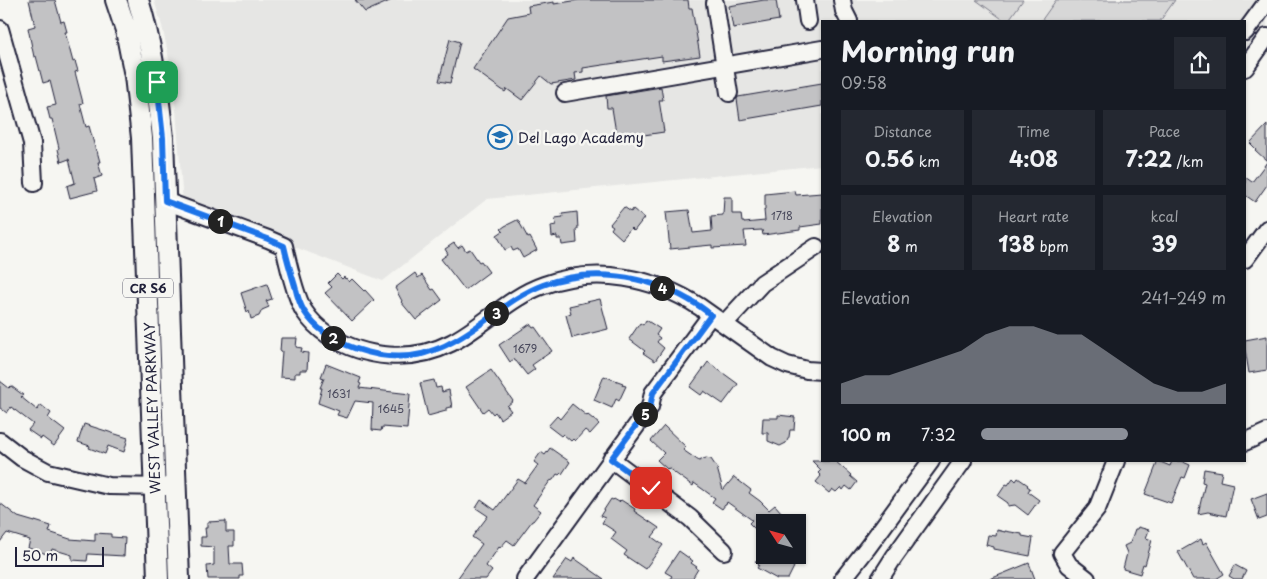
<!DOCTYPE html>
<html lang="en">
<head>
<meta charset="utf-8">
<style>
	:root { --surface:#171b24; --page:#242831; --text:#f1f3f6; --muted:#9ea1a6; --accent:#8c9099 }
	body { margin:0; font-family:"Playpen Sans",sans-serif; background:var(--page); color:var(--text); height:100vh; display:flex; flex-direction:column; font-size:19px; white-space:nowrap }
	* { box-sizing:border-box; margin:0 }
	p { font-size:16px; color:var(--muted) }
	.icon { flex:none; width:28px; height:28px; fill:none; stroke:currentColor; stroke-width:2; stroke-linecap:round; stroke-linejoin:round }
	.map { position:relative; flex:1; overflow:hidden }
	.details { position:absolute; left:821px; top:20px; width:425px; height:442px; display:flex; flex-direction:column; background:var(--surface); border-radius:0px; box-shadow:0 1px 4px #0004 }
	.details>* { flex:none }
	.needle { width:32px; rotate:306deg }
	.tools { position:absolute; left:756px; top:514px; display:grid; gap:10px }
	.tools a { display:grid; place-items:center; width:50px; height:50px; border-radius:0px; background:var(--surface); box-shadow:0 1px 4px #0004; font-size:25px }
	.scale { position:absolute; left:15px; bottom:12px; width:89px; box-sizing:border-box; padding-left:5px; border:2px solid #22223b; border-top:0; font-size:14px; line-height:18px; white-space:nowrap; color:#22223b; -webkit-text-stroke:4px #f6f6f2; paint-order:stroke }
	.pin { position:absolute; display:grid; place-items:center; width:42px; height:42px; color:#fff; margin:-21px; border-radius:10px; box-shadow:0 2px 8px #0006 }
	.km { position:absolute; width:25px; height:25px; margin:-12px; border-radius:50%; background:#222; color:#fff; font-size:14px; line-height:25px; text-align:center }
	.round { display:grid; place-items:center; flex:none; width:52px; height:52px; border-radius:0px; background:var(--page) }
	.head { display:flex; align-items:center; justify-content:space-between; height:85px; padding:0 20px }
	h1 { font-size:28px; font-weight:700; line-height:38px }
	.metrics { display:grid; grid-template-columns:repeat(3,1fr); gap:8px; height:85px; padding:5px 20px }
	.metrics div { display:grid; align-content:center; border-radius:0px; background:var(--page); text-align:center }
	.metrics b { font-size:21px; font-weight:700 }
	.metrics small { font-size:14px; font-weight:400 }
	.metrics p { font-size:14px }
	.chart { height:140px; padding:10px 20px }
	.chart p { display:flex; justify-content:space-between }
	.chart svg { width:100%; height:90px; margin-top:5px; fill:var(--accent); opacity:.7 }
	ul { padding:0 20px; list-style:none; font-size:16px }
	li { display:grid; grid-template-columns:80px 60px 1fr; align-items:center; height:38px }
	li i { height:12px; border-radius:6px; background:var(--accent) }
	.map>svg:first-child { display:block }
	.built { fill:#e6e6e4 }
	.green { fill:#d7d7d7; stroke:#7c7c89 }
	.building { fill:#c2c2c4; stroke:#22223b }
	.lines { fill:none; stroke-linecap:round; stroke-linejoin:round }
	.minor-casing { stroke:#22223b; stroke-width:20 }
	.major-casing { stroke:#22223b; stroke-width:24 }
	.minor { stroke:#f6f6f2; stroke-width:16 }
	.major { stroke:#f6f6f2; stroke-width:20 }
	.route-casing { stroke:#fff; stroke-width:10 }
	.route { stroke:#1a73e8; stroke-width:6 }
	.labels { text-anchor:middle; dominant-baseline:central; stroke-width:5; stroke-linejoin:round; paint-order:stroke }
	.number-label { font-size:11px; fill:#4a4a5d }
	.shield { fill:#f6f6f2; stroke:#626272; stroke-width:1 }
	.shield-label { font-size:12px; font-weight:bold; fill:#22223b }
	.poi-label { font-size:14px; fill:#22223b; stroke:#f6f6f2; text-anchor:start }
	.street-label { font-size:14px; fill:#22223b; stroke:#f6f6f2 }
</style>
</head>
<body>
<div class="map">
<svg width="1267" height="579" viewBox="0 0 1267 579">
	<rect width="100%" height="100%" fill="#f6f6f2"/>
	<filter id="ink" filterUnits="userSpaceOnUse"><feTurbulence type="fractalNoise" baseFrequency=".02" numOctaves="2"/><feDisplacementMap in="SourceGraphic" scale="10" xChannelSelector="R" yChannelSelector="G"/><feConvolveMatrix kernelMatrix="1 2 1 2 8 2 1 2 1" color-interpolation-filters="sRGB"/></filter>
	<g filter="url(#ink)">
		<path class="built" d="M154 0H1267V44L1245 74V21H822V165L487 199 383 281 183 204 176 109 168 53 162 26Z"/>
		<path class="green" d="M976 0H1023L1008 21H1005Z
			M1056 0H1175L1160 21H1041Z"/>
		<path class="building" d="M29 0H55L61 22 64 21 67 32H65L73 62 75 61 78 71 75 72 83 103 80 104 86 127 89 126 96 151H97L100 162H98L102 176 94 179 97 191 70 198 67 186 75 183 69 159 61 162 58 149 59 148 52 119H50L47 107 56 105 50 81 43 83 36 56 34 57 28 28 35 26Z
			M355 0H392L365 12Z
			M579 0H688L689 8H692L700 56 662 61V56L583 68V72L575 73 576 80 551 84 541 76 522 100 507 89 505 92 473 69 508 17 529 13 528 6 554 2V4Z
			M764 0H776L779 20 733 28 729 6Z
			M450 39 460 42 450 83 439 81Z
			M822 83V106L740 120 737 99 738 97Z
			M661 87 663 100H659L664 132 617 139 612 108H607L606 96Z
			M1267 125V161L1255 150 1256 149 1250 143Z
			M1267 162V185L1255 202 1245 195V177L1252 182Z
			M795 191 796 195 822 193V224L800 227V230L763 235 762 230 744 231 746 246 712 248V245L670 249 666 212 689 210 693 233 712 231 711 216 723 215 724 197H732V214H741L742 222H744V223L765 221 764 210 765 209V194Z
			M624 207 631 212 633 209 644 218 634 231 631 228 622 239 611 229 613 226 610 224Z
			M577 212 578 229H576L577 243 562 245 561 239H557V236L552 237 551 226 556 225 555 218 563 217 562 214Z
			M517 220H518L528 238 530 237 537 250 523 258 518 249 513 251 511 247 505 250 497 235 503 231 501 229 505 226Z
			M454 243 458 248 462 245 466 251 470 249 479 262 481 261 489 272 465 290 441 259 448 254 445 249Z
			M415 273 418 278 422 275 432 290 434 289 442 300 416 320 401 302 402 301 395 288Z
			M337 274 342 279 344 277 345 279 346 278 349 282 352 279 364 291 365 290 374 300 352 321 325 293 332 287 328 283Z
			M267 284 272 299 266 301 269 307 262 310 259 316 251 319 249 311 247 312 241 293Z
			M600 299 608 329 572 338 566 315 571 313 569 306Z
			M646 320 660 329 656 335 660 338 657 342 664 348 655 361 643 353 645 351 629 339 640 323 643 325Z
			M530 324 533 328 535 327 552 351 532 365 535 369 527 375 516 361H515L514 359 510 362 499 345Z
			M1267 336V370L1249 373 1245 349V340Z
			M281 338H297L296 347 302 348 301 352 308 353 307 370H300V373H295V378L280 377 282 351H280Z
			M708 362 738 384 723 404 704 391 701 395 690 387Z
			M326 364 361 378 359 383 361 384 359 388 410 394 407 429 382 427 381 431 372 430 373 403 355 401 347 418 337 415 339 411 318 403 322 388H320L324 378 321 377Z
			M491 370 513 401 507 406 511 411 500 419 495 412 493 414 488 408 483 412 466 387Z
			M604 376 623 383 622 385 626 386 619 401 616 399 612 408 594 400Z
			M434 380 436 388 441 387 442 392 449 390 452 407 446 408V411L428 416 420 383Z
			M0 381 9 388 11 386 23 395 21 397 37 410 41 405 51 413 48 418 65 431 54 446 42 437 41 439 28 430 33 424 11 407 7 413 0 408Z
			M572 404 587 416 588 415 599 424 590 434 585 430 575 441 573 439 571 441 563 434 561 436 548 426 557 416 560 419Z
			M778 415 795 417 794 430H790L789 437 786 443 780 446 768 441V433H762L763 418H778Z
			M84 424 128 438 124 452 108 446 105 454 89 448 90 446 78 442Z
			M664 426 686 447 683 450 699 461 706 458 711 459 717 468 723 490 734 477 751 490 749 493 760 501 769 510 775 505 782 513 777 518 781 522H765V539L749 523 752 520 727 502 726 505H725L722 509 712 502 715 498 694 483 693 486 668 468 667 469 657 460 664 453 651 441Z
			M550 448 570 462 562 474 561 473 559 475 557 474 553 480 550 481 533 505 541 511 533 521H532L514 545 507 540 500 548 499 547 486 566 492 571 486 579H457L482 544 472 537 488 516 476 508 481 500 495 510 518 479 525 483 538 465 534 462 541 452 545 455Z
			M812 461H835L851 475 850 476 857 482 851 490 846 486 843 490 841 487 836 492 832 489 829 493 816 482 821 476 818 473 821 470Z
			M1158 461 1170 466 1172 461H1181L1190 465 1185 478 1182 477 1171 503 1145 494Z
			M1204 469 1222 472 1220 481 1233 484 1226 516 1208 512 1198 514 1205 483 1202 482Z
			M1013 478 1016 481 1018 478 1028 485 1027 486 1030 488 1028 492 1039 500 1028 515 1015 505 1008 506V503L998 496 1006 484 1008 485Z
			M1267 493V517L1259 520 1251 499Z
			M611 499 613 500 614 499 619 502 621 500 635 509 634 511 659 528 652 537 663 545 645 569 624 555 627 551 611 539 616 532 602 523 605 518 600 516Z
			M0 503 18 517 35 522V521L51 526 49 532 70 539 95 541V533L111 534V537L125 538 124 556 88 554 87 561 72 560V555L52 549 50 555 28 548 30 540 7 533 0 542Z
			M226 521V532H234V546H229L230 564H242L243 576H240V579H208L207 566 214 565V547L201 546V537H206L205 528H207V522Z
			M1138 527 1149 530 1146 538 1152 540 1145 565 1143 564 1140 574 1123 569 1127 553 1124 546 1130 543 1135 529H1137Z
			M997 530 1005 532V531L1022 534V536L1033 538 1030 556 994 549V547L986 545 988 535 996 536Z
			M1201 539 1203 544 1206 542 1224 574 1216 579H1193L1178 552Z
			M679 551 693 561 691 563 697 567 696 568 698 569 692 579H670L672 576 665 572Z
			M764 555H791L787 561 792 563 791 565 794 567 788 579H777L757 568 759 565 755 561 762 560Z
			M574 558 604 579H553L567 559 572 562Z
			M1029 563 1035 579H990Z
			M1235 565 1246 571 1242 579H1234L1229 576Z"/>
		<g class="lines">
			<defs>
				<path id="minor" d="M805 0 808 21
					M842 0 844 11 849 21
					M715 3 729 93
					M0 29 32 143 34 183
					M1245 32 1267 2
					M1245 68 1267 37
					M565 93 822 49
					M165 201 268 239 284 246C288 264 295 296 304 311 310 320 319 329 328 335 365 359 412 363 451 343 484 326 509 297 544 285 596 266 654 277 700 307L772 358 787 365 807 370 822 371
					M1245 259 1267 229
					M724 324 762 283 816 247
					M0 441 22 458 48 472 109 486 167 487
					M1245 442 1267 432
					M611 459 690 518 724 551
					M525 579 650 407 653 393 711 315
					M843 579 868 547 931 461
					M880 579 894 557 963 461
					M1087 579 1069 565 1062 553 1097 509 1116 461"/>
				<path id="major" d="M116 0 126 30 135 76 142 138 158 579
					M138 0C152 45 158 91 163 138L179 579"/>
			</defs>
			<use href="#minor" class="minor-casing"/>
			<use href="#major" class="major-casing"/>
			<use href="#minor" class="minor"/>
			<use href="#major" class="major"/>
		</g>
	</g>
	<g class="lines" filter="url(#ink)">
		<defs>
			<path id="route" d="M157 82 163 138 165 201 268 239 284 246C287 260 291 273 295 286 297 295 299 303 304 311 326 346 383 363 422 354 431 351 442 348 450 343 483 327 508 298 543 285 590 267 646 275 689 300 697 304 704 309 711 315L653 393 650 407 611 459 651 488"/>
		</defs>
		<use href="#route" class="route-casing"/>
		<use href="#route" class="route"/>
	</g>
	<defs>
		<symbol id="school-ring" viewBox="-11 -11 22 22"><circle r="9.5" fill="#f6f6f2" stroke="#1f6fb2" stroke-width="1.5"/><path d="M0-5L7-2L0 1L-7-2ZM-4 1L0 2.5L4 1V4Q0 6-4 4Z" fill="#1f6fb2"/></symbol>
	</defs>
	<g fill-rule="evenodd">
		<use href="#school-ring" x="486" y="123" width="28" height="28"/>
	</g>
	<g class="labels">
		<g class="number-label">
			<text x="782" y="215">1718</text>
			<text x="525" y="348">1679</text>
			<text x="339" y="393">1631</text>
			<text x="391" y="408">1645</text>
		</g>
		<rect class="shield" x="123" y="278.5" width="50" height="19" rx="4"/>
		<g class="shield-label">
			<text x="148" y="288">CR S6</text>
		</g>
		<g class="poi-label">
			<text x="518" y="137">Del Lago Academy</text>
		</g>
		<g class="street-label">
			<text transform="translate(152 408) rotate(-92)">WEST VALLEY PARKWAY</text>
		</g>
	</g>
</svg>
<div class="tools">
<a><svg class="needle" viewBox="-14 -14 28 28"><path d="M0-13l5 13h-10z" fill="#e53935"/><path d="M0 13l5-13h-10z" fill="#9ea1a6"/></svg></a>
</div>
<div class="scale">50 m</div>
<div class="pin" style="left:157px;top:82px;background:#1e9e55"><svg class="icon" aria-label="arrive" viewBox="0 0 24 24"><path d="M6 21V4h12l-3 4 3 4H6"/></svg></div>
<div class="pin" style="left:651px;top:488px;background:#d93025"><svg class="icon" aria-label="check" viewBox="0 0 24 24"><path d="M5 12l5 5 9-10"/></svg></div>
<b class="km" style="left:220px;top:221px">1</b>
<b class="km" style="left:333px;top:338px">2</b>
<b class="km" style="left:496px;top:313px">3</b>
<b class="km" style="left:662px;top:288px">4</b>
<b class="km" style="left:645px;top:414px">5</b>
<section class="details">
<div class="head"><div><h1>Morning run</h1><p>09:58</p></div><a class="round"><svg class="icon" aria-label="share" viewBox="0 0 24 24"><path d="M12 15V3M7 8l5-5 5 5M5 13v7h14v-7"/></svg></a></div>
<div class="metrics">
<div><p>Distance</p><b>0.56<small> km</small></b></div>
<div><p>Time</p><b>4:08</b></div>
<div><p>Pace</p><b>7:22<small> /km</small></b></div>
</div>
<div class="metrics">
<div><p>Elevation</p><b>8<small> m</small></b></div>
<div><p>Heart rate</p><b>138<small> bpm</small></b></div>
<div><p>kcal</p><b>39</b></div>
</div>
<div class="chart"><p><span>Elevation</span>241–249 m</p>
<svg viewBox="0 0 160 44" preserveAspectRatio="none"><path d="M0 44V34L10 30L20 30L30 26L40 22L50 18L60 10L70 6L80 6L90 10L100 10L110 18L120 26L130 34L140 38L150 38L160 34V44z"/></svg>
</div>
<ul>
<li><b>100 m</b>7:32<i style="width:60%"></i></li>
</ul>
</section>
</div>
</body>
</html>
